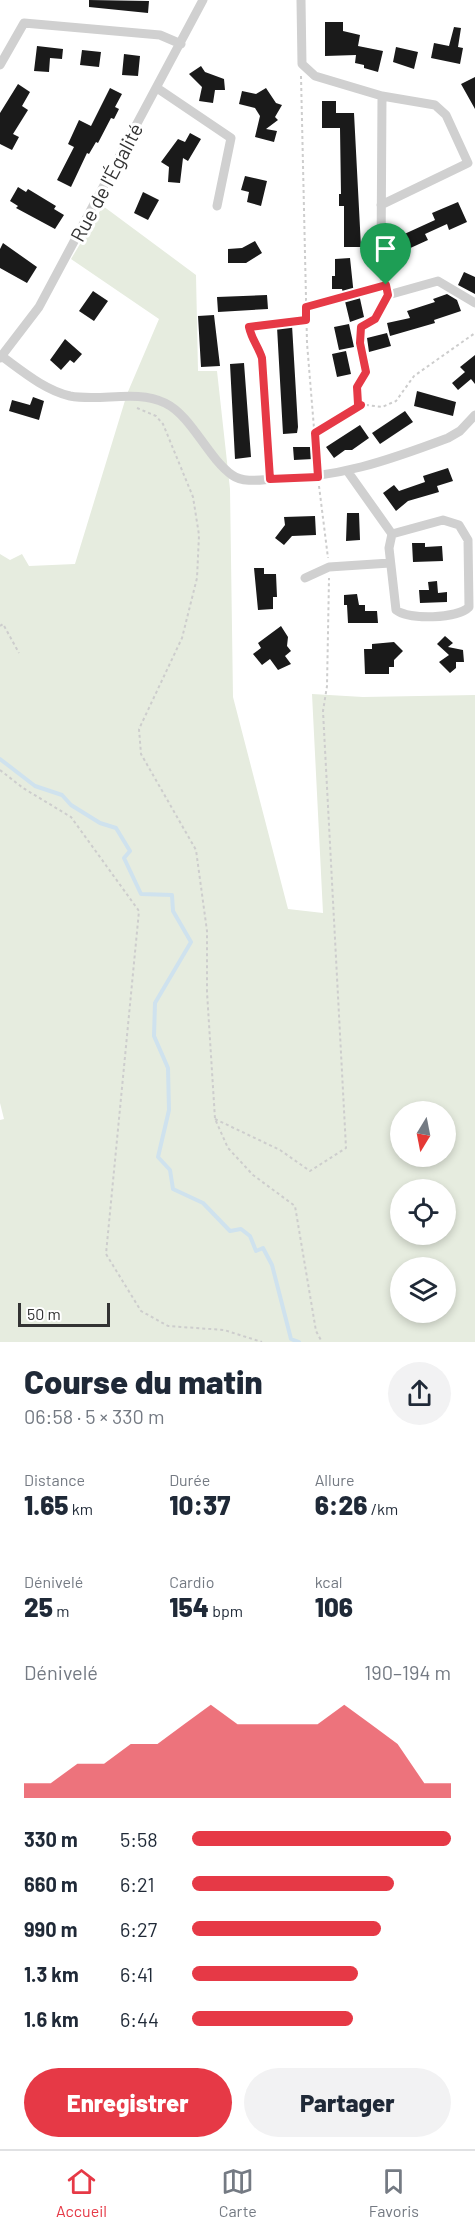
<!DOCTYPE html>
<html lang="fr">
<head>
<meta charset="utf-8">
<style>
	:root { --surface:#fff; --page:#f2f2f3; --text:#1f2937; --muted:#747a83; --line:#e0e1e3; --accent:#e63946 }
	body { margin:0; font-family:Barlow,sans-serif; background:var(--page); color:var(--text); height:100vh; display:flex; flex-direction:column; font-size:22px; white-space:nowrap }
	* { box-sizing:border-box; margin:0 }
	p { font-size:20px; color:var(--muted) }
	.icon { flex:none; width:33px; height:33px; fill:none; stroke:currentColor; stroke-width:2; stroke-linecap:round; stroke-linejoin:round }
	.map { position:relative; height:1342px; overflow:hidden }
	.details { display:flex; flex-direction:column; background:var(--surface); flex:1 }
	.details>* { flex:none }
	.needle { width:39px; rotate:190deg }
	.controls { position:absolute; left:390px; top:1101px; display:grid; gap:12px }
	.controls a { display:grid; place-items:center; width:66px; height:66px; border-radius:50%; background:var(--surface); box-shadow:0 3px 9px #0003; font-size:30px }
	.scale { position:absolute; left:18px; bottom:15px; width:92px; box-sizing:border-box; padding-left:6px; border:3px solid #333; border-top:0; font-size:16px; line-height:21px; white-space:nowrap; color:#333; -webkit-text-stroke:4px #fff; paint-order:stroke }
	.pin { position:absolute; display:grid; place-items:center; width:51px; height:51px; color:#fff; margin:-62px -26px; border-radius:50% 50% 50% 0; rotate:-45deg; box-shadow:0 0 6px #0007 }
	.pin .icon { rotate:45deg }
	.round { display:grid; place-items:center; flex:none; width:63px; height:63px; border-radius:32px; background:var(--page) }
	.headline { display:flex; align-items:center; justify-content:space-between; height:102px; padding:0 24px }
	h1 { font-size:33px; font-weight:800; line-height:45px }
	.stats { display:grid; grid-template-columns:repeat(3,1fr); gap:9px; height:102px; padding:6px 24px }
	.stats div { display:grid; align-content:center }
	.stats b { font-size:26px; font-weight:800 }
	.stats small { font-size:16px; font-weight:400 }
	.stats p { font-size:16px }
	.chart { height:168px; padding:12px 24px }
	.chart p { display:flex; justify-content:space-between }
	.chart svg { width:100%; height:108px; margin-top:6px; fill:var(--accent); opacity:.7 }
	.action { display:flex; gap:12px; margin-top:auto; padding:12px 24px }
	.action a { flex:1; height:69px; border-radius:36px; background:var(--accent); color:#fff; font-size:24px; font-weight:800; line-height:69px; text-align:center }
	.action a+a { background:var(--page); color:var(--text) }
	ul { padding:0 24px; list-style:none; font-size:20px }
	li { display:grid; grid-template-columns:96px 72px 1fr; align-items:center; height:45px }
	li i { height:15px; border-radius:8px; background:var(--accent) }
	.tabs { display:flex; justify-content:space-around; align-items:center; height:84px; border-top:2px solid var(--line); background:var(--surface); font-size:16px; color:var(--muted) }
	.tabs a { display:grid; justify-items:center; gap:3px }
	.tabs .selected { color:var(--accent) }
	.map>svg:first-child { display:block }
	.green { fill:#e6ecdf; fill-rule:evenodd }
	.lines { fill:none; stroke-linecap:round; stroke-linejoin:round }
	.stream { stroke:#cfe2ee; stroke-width:4 }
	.building { fill:#1a1a1a }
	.path { stroke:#cdcdcd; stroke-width:2; stroke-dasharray:3 3; stroke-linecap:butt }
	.street { stroke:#d0d0d0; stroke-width:9 }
	.route-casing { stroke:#fff; stroke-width:12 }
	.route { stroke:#e63946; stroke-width:8 }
	.labels { text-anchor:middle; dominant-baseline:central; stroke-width:6; stroke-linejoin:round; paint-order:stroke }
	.street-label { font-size:20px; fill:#333; stroke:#fff }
</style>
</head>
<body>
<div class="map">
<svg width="475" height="1342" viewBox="0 0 475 1342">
	<rect width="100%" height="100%" fill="#fff"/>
	<path class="green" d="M103 206 196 275 198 371H217L230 489 233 697 288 909 323 913 312 694 363 697 475 695V1342H0V1120L4 1119 0 1103V554L10 560 22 554 29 566 75 564 127 394 159 319 71 259ZM400 1112H446V1156H400ZM400 1190H446V1234H400ZM400 1268H446V1312H400Z"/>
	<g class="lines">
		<path class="stream" d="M0 759 35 786 62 795 71 805 100 823 116 828 130 851 124 858 141 894 172 895 173 911 191 942 155 1003 154 1036 168 1068 169 1110 158 1157 170 1170 173 1189 203 1203 230 1231 241 1229 250 1236 256 1251 263 1248 272 1265 291 1339 299 1342"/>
	</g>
	<path class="building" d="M89 0 149 1 148 13 89 7Z
		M325 22H343V31L360 35 358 46 383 51 378 72 364 68V65L355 63 356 55 325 56Z
		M454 27 461 28 458 47 463 48 460 64 431 58 434 43 449 46Z
		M37 46 63 49 62 59 50 58 49 72 34 71Z
		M396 47 418 52 414 69 393 62Z
		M82 50 101 52 99 67 80 65Z
		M124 54 140 56 138 76 122 75Z
		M201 66 205 72 224 79 225 90H215L213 103 199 101 202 87 189 74Z
		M475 77V109L461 84Z
		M18 84 30 92 22 106 28 110 13 134 19 137 12 150 0 144V113Z
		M110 88 122 94 115 107 119 109 114 119 111 118 98 143 96 142 89 154 87 153 71 187 57 180 74 147 68 144 79 120 91 126Z
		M266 88 276 103 282 105 275 117 278 120 266 129 277 131 274 142 255 137 260 116 255 108 239 104 242 91 256 94Z
		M322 101H336V113H354L361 247H344V206H339V194H341L340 128H322Z
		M190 133 201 139 188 161 183 158 180 183 168 182 169 167 161 162 178 139 185 142Z
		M245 176 267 181 261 206 247 202 249 192 241 190Z
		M18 187 26 192 28 189 56 206 54 209 64 215 55 229 16 208 18 206 10 201Z
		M143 192 159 200 148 220 134 213Z
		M458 202 467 222 449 230 447 224 425 234 428 240 406 250 400 236 435 220 432 213Z
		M255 241 262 253 246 263H228V249L242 248Z
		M3 243 37 267 27 283 0 268V249Z
		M350 258 354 296 359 294 364 317 350 322 342 289H332V276H335V259Z
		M464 272 475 277V294L458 285Z
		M93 291 108 301 94 321 79 311Z
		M447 294 457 300 461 311 434 320 435 323 390 336 387 323 410 318 407 311 435 302 433 299Z
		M267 295 268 309 218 312 217 297Z
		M214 315 220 366 201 367 198 316Z
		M349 324 354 347 339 350 334 327Z
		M292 325 298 427 297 433 283 434 277 327Z
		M387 333 391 346 369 352 367 338Z
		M65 339 82 354 74 363 70 360 61 370 50 360Z
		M346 351 351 374 337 377 332 354Z
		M475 355V384L471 379 458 390 452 383 465 372 460 367Z
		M244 363 251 457 235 459 230 364Z
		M417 391 456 402 453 416 414 406Z
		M33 397 44 401 39 420 9 411 12 400 30 405Z
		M405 411 413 422 380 444 372 433Z
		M360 425 369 438 352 450H345L334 458 326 447Z
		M293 447H312L313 459 294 460Z
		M448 468 453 481 437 486 439 492 408 501 396 511 383 493 394 485 399 491 425 482 423 476Z
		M347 513H359L360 540 346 541Z
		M315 516 316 535 292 536 284 545 275 538 285 525 284 517Z
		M412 543H425V547L442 546 443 561 413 562Z
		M254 568H264V574H276L277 597H273V609L258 610Z
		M437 581 438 593 447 592V602L420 603 419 590H429L428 582Z
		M357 594 359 605H365V611H377L378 623H348L347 605H344V595Z
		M281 626 288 637 287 646 291 651 285 656 291 664 278 670 270 659 262 665 253 654 261 648 258 643Z
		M445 636 453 643 448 647 463 650 464 662H456V668L450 673 439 662 449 655 437 644Z
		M394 642 403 651 394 660V667H389V674H365L364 649H372V644Z"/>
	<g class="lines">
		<path class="path" d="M301 76 307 343 317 465
			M306 307 377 287
			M258 325 306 320
			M365 372 357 387 358 404 382 407 396 401 414 376 475 333
			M137 408 156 416 163 424 193 497 199 535 197 578 182 638 139 729 141 754 196 850 207 931V992L215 1119 228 1148 253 1175 295 1206 316 1331 322 1342
			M315 433 361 405
			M319 486 328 558
			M0 626 3 624 19 653
			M0 770 23 788 71 817 139 911 106 1254 141 1311 168 1326 224 1330 262 1342
			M215 1119 280 1150 310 1171 346 1148 323 711 327 686 329 578"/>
		<path class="street" d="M301 0 302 64 315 76 382 96 381 263 388 295 375 319 361 327 360 343 365 361
			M0 65 24 23 160 35 181 44
			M157 88 231 138 217 206
			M381 205 468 163 446 115 435 105 382 96
			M388 295 438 281 475 303
			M249 327C252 340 258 346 262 358L270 479
			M0 355C21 370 44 390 70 396 101 402 136 389 165 403 192 416 207 457 232 475 243 483 260 480 272 479 338 478 387 461 448 438L460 431 475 415
			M0 358 39 307 203 0
			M348 472 392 534 389 548 396 610C409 620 457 619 469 607L468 540 459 525 443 520 392 534
			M305 578 329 567 390 563"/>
	</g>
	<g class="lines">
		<defs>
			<path id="route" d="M386 285 388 295 375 319 361 327 360 343 366 372 357 387 358 404 361 405 315 433 318 477 270 479 262 358C258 346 252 340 249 327L306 320V307Z"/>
		</defs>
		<use href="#route" class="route-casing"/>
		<use href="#route" class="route"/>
	</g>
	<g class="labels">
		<g class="street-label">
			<text transform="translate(106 182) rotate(-62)">Rue de l'Égalité</text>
		</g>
	</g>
</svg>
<div class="controls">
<a><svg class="needle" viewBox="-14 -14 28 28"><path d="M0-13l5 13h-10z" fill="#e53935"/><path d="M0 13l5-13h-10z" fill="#747a83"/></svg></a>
<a><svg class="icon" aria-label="locate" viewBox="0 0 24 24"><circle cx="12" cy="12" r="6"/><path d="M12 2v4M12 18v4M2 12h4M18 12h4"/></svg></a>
<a><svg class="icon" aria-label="layers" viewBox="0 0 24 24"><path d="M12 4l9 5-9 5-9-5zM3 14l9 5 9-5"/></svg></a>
</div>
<div class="scale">50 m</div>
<div class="pin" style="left:386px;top:285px;background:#1e9e55"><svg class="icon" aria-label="arrive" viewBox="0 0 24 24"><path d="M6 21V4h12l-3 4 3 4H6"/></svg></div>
</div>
<section class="details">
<div class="headline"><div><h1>Course du matin</h1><p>06:58 · 5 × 330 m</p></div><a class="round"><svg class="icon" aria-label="share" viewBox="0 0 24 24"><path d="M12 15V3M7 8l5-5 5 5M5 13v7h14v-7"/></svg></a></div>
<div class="stats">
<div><p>Distance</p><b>1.65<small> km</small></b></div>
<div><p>Durée</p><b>10:37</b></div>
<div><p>Allure</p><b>6:26<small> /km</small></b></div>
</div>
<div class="stats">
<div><p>Dénivelé</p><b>25<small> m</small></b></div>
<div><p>Cardio</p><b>154<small> bpm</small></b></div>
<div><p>kcal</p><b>106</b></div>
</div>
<div class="chart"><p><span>Dénivelé</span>190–194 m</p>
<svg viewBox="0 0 160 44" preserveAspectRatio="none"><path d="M0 44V38L10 38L20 30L30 30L40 22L50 22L60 14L70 6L80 14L90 14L100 14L110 14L120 6L130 14L140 22L150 38L160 38V44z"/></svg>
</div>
<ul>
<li><b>330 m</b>5:58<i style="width:100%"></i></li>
<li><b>660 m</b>6:21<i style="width:78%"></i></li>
<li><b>990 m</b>6:27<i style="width:73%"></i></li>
<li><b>1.3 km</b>6:41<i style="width:64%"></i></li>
<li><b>1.6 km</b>6:44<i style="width:62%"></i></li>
</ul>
<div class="action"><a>Enregistrer</a><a>Partager</a></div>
</section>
<nav class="tabs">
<a class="selected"><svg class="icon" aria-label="home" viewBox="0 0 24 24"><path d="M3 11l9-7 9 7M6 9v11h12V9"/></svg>Accueil</a>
<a><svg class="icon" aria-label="map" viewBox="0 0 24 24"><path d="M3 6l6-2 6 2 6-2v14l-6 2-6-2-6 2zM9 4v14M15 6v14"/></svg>Carte</a>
<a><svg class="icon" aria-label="saved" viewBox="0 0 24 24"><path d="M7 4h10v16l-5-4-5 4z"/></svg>Favoris</a>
</nav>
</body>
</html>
